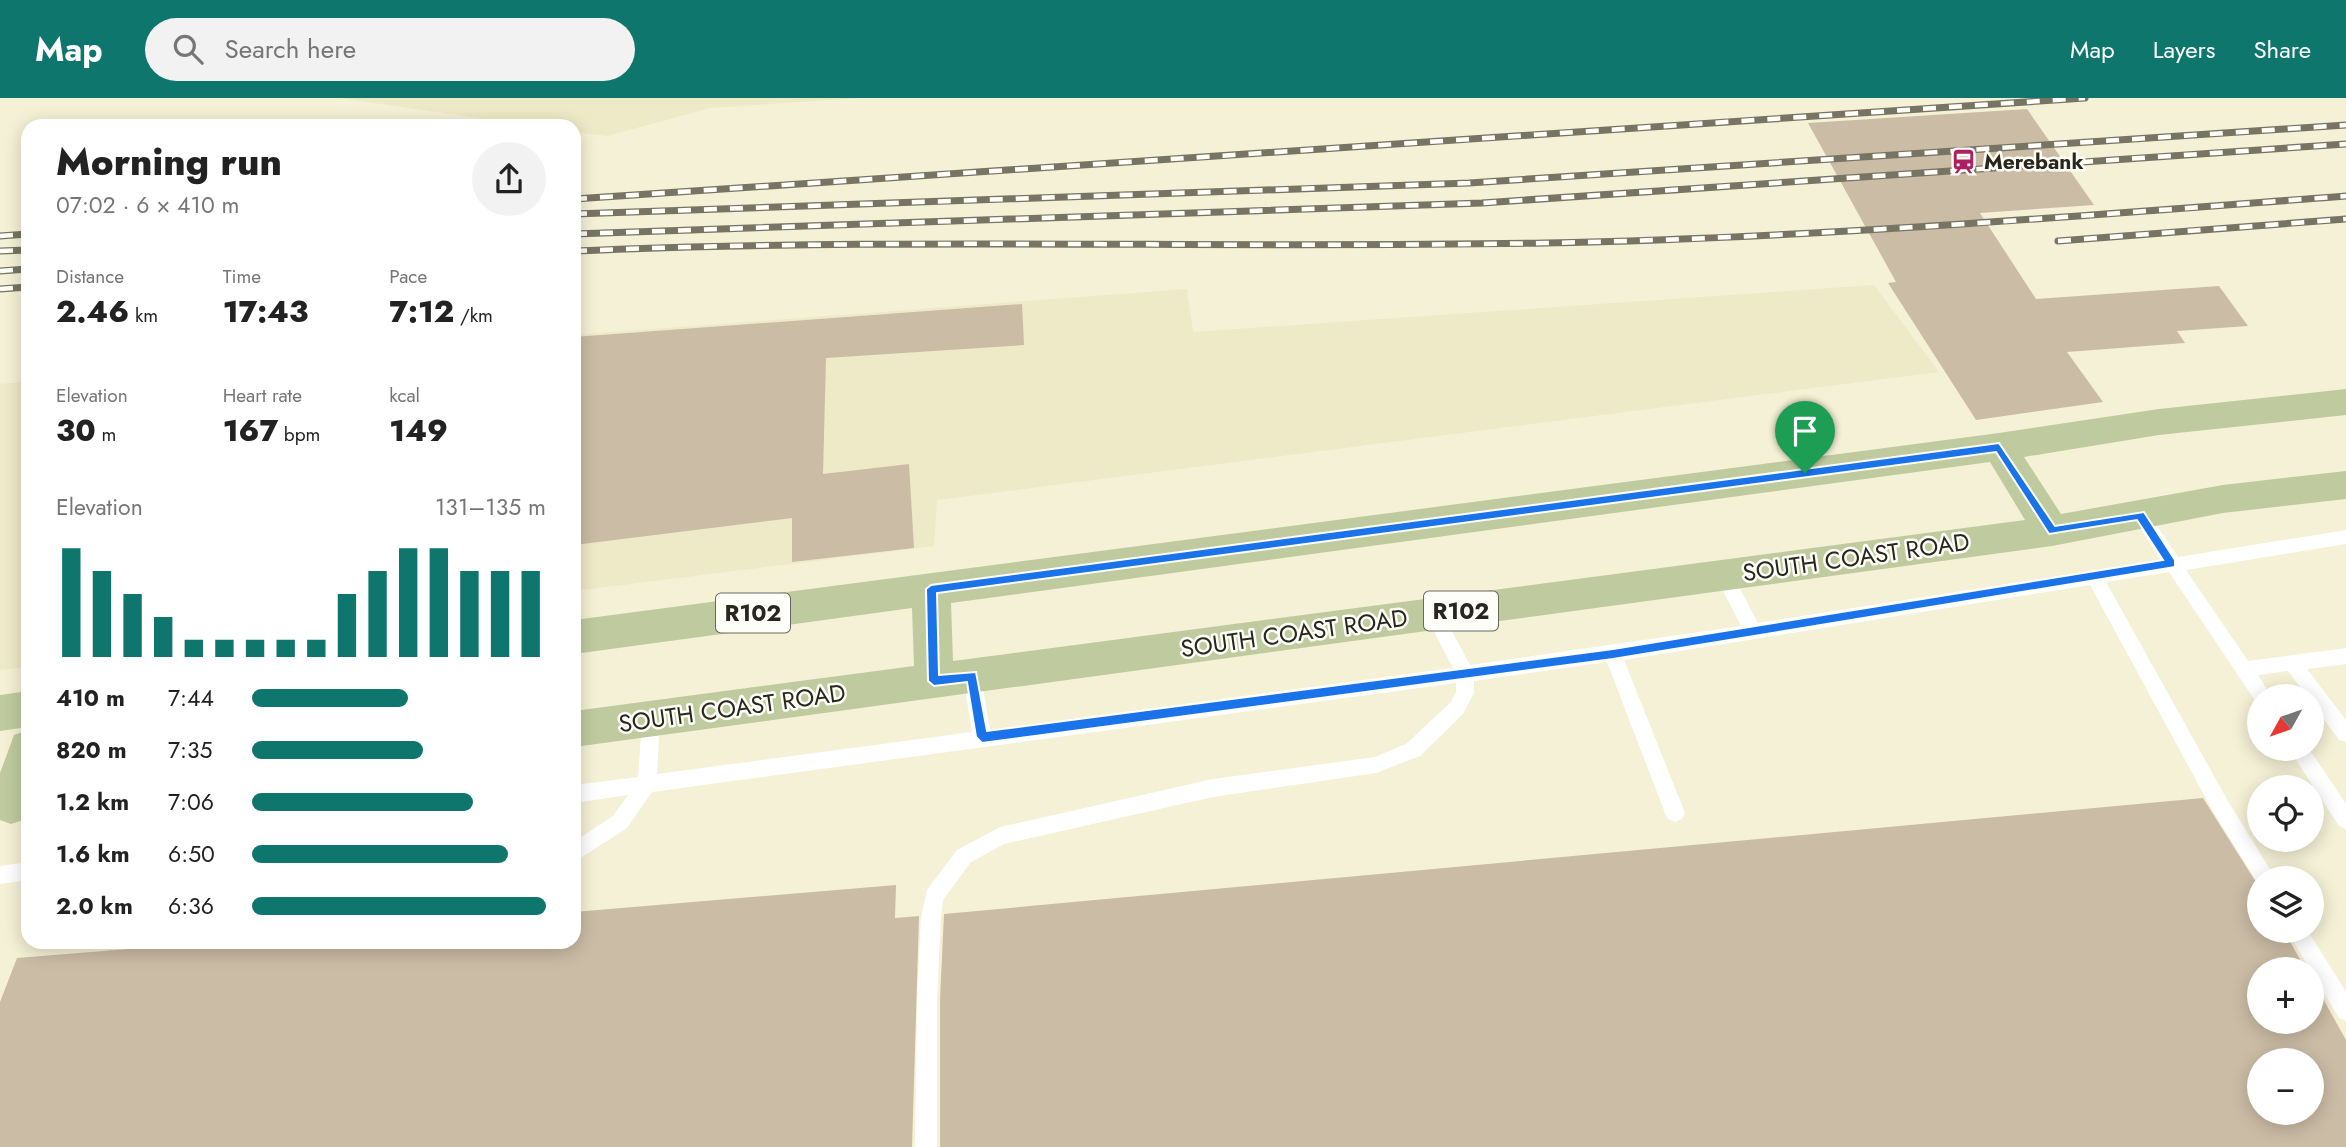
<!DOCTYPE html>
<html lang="en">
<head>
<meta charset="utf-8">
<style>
	:root { --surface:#fff; --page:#f2f2f2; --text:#222; --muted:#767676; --accent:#0f766e }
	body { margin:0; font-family:Jost,sans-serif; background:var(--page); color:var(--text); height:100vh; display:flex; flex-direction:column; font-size:26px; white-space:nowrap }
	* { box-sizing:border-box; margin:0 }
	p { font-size:23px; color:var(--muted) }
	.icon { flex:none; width:38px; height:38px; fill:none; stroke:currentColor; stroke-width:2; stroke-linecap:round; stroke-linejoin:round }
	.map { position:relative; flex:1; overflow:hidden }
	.side { position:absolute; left:21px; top:21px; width:560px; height:830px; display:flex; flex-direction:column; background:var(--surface); border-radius:21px; box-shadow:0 4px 18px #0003 }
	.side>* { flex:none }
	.needle { width:46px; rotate:230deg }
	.controls { position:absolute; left:2247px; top:586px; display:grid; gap:14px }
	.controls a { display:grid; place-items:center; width:77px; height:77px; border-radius:50%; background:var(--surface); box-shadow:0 4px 18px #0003; font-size:35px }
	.pin { position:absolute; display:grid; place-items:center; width:60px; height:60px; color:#fff; margin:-72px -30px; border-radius:50% 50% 50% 0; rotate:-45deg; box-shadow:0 0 7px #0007 }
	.pin .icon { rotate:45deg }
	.round { display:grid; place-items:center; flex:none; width:74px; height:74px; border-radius:37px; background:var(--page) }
	.summary { display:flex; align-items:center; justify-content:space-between; height:119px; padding:0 35px }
	h1 { font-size:38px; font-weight:800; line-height:52px }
	.stats { display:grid; grid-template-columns:repeat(3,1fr); gap:10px; height:119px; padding:7px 35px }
	.stats div { display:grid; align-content:center }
	.stats b { font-size:30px; font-weight:800 }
	.stats small { font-size:19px; font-weight:400 }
	.stats p { font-size:19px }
	.chart { height:196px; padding:14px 35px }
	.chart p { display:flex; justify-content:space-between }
	.chart svg { width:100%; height:126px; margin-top:7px; stroke:var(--accent); stroke-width:6 }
	ul { padding:0 35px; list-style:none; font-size:23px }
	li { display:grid; grid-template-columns:112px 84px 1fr; align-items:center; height:52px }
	li i { height:18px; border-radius:9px; background:var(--accent) }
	header { display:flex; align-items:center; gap:42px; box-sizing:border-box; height:98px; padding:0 35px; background:var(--accent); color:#fff }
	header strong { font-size:33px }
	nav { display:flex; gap:38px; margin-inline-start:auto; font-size:24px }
	.search { width:490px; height:63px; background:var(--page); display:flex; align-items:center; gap:18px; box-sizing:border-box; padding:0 24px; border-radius:38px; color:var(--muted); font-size:26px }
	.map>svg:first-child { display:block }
	.built { fill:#eee9c6 }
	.building { fill:#cbbca5; fill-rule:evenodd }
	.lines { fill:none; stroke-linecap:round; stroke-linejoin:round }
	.service { fill:#fff; fill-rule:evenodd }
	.primary { fill:#bfcb9e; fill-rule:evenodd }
	.rail-casing { stroke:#777464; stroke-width:7 }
	.rail { stroke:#fefef8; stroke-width:4.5; stroke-dasharray:13; stroke-linecap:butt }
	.route { fill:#1a73e8; stroke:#fff; stroke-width:2; fill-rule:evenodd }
	.labels { text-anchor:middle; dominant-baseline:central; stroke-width:5; stroke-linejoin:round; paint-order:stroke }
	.far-poi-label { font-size:21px; font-weight:bold; fill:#29271d; stroke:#fefef8; text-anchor:start }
	.shield { fill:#fefef8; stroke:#69685f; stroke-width:2 }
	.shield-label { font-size:23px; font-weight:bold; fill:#29271d }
	.street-label { font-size:24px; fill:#29271d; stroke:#fefef8 }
</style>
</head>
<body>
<header>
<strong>Map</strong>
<div class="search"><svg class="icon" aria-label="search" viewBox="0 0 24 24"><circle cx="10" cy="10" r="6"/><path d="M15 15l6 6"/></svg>Search here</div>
<nav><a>Map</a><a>Layers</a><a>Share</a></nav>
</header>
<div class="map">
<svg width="2346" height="1049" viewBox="0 0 2346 1049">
	<rect width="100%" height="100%" fill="#f5f1d6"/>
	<path class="built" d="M339 0H859L710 10 607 38 574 34V28H534Z
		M1874 187 1939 274 937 402 934 448 574 493V237L1187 191 1193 234Z
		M28 284V569L0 572V286Z"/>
	<path class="building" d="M2027 11 2094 107 1980 115 2036 201 2219 188 2248 228 2177 233 2185 245 2067 254 2103 304 1976 322 1888 185 1896 184 1808 25Z
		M1022 206 1024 247 826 260 823 376 909 366 914 450 792 464V420L574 447V239Z
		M2203 700 2259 789V833H2284L2306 872H2259V924H2312V881L2346 942V1049H940V902L944 816ZM2259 962H2312V1015H2259Z
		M896 787 895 820 919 818 912 1049H0V904L17 860 215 844H574V814Z"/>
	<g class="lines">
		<path class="service" d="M2140 410 2146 412 2178 459 2346 432V446L2186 472 2248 563 2346 550V566L2307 571 2346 622V644L2339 642 2312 605V598H2307L2288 573 2258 577 2271 598H2259V605L2256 604 2169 474 2106 484 2229 705 2271 773 2274 780H2259V787L2215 717 2090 487 1624 562 1685 715 1682 721 1675 724 1668 721 1665 715 1607 564 1474 583V595L1463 616 1420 658 1376 675 1213 699 1004 746 971 764 943 802 941 819 937 902V1049H915L917 902 921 819 927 792 957 752 1000 729 1213 681 1375 659 1406 646 1451 604 1456 594V585L652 694 627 730 574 764V744L613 718 628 697 574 705V687L638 679 642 621 645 615 651 613 657 615 660 621 657 676 972 634 963 578 966 572 972 570 978 572 981 578 990 632 1453 570 1425 516 1428 511H1440L1470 567 1741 528 1715 477 1718 472H1730L1758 525 2161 462 2132 417Z
			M2289 651H2309L2346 706V731L2339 728Z
			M28 764V782L0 786V768Z
			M2287 833H2308L2346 894V923L2339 920Z"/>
		<path class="primary" d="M2346 291V317L2159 337 2024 359 2061 416 2223 387 2346 373V401L2223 415 2052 448 574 649V613L914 568 912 510 574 556V522L1999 335 2159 311ZM1990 364 2025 422 953 563 951 505Z
			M28 593V629L0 633V597Z
			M28 632V716L26 721 11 726 0 722V675L14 637Z"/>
		<defs>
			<path id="rail" d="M574 101 2085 0
				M574 116 1469 85 2346 27
				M574 136 1482 105 2346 46
				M0 138 28 136
				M2058 143 2346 121
				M0 153 28 152
				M574 153C898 139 1221 151 1545 145 1813 140 2079 118 2346 98
				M0 173 28 171
				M0 191 28 189"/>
		</defs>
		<use href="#rail" class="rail-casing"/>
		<use href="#rail" class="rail"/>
	</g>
	<path class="route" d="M1999 345 2055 428 2144 414 2175 462V469L1613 561 982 645 976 639 967 584 934 588 928 583 926 491 931 487ZM1996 354 2049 436 2137 422 2163 462 1613 551 987 633 976 574 939 577 937 495Z"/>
	<defs>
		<symbol id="station-bare" viewBox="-9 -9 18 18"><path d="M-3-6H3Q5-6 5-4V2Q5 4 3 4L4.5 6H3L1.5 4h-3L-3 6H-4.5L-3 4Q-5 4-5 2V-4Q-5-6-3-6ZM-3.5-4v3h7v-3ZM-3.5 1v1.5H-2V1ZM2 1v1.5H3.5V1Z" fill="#aa2062" stroke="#fefef8" stroke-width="2.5" paint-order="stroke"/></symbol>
	</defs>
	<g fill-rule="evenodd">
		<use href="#station-bare" x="1946" y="46" width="35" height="35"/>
	</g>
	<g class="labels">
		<g class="far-poi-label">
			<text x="1984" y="64">Merebank</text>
		</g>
		<g class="shield">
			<rect x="1424" y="493.5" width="74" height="39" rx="5"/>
			<rect x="716" y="495.5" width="74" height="39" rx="5"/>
		</g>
		<g class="shield-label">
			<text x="1461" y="513">R102</text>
			<text x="753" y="515">R102</text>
		</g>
		<g class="street-label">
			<text transform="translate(1856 459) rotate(-8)">SOUTH COAST ROAD</text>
			<text transform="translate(1294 535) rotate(-8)">SOUTH COAST ROAD</text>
			<text transform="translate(732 610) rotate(-8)">SOUTH COAST ROAD</text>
		</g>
	</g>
</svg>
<div class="controls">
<a><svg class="needle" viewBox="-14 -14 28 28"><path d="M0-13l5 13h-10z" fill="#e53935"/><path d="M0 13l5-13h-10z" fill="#767676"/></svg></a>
<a><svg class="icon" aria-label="locate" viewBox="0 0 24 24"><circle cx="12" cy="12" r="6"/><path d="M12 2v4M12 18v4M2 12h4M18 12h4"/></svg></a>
<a><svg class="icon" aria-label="layers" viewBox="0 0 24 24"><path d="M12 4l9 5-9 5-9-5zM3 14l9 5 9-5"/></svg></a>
<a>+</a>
<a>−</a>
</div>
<div class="pin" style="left:1805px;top:375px;background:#1e9e55"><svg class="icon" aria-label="arrive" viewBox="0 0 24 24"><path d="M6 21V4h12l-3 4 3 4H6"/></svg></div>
<section class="side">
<div class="summary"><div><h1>Morning run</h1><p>07:02 · 6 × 410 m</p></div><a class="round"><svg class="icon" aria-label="share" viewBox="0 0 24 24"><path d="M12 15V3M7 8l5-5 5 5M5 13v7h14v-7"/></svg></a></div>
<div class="stats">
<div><p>Distance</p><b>2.46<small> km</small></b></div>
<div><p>Time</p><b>17:43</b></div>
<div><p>Pace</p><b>7:12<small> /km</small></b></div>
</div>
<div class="stats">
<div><p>Elevation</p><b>30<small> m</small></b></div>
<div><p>Heart rate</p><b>167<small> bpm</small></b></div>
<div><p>kcal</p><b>149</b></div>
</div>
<div class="chart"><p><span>Elevation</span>131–135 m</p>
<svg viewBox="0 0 160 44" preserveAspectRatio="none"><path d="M5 44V6M15 44V14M25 44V22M35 44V30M45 44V38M55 44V38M65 44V38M75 44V38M85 44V38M95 44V22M105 44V14M115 44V6M125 44V6M135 44V14M145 44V14M155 44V14"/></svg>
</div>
<ul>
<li><b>410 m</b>7:44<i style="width:53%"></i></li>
<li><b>820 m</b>7:35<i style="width:58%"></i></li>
<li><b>1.2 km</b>7:06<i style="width:75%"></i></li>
<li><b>1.6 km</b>6:50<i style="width:87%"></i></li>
<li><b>2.0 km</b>6:36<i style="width:100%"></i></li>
</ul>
</section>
</div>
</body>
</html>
